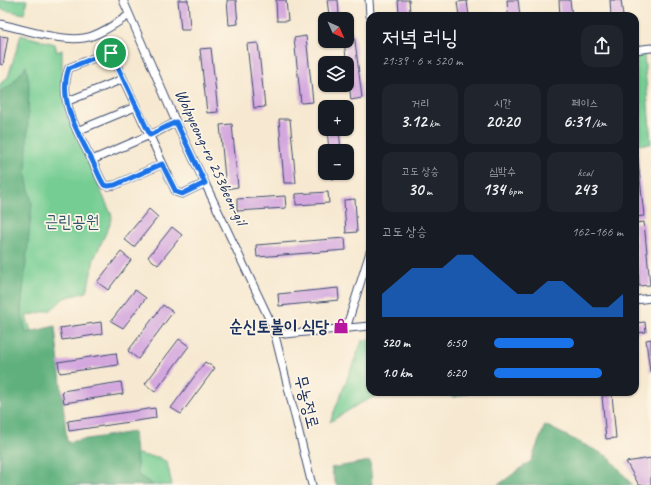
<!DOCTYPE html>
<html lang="ko">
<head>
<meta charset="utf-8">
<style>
	:root { --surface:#171b24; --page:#20242c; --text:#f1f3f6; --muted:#9ea1a6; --accent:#1a73e8 }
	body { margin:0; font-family:Caveat,"Poor Story",sans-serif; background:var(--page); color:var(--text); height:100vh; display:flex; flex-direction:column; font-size:15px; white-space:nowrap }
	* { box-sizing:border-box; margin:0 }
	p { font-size:13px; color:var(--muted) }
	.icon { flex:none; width:22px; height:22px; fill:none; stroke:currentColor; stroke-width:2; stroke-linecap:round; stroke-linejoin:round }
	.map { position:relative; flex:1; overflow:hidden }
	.sheet { position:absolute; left:366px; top:12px; width:273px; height:384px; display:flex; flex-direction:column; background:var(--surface); border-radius:12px; box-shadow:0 1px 3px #0004 }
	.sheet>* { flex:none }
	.needle { width:26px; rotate:135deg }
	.controls { position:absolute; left:318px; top:12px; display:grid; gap:8px }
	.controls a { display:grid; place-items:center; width:36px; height:36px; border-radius:8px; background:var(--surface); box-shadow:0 1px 3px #0004; font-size:20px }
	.pin { position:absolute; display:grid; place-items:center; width:34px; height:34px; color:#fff; margin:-17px; border:2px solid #fff; border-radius:50%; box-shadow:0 1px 4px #0007 }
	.round { display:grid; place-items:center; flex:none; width:42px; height:42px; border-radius:12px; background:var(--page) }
	.head { display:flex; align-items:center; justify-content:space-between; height:68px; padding:0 16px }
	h1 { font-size:22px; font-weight:600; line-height:30px }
	.metrics { display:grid; grid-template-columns:repeat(3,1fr); gap:6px; height:68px; padding:4px 16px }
	.metrics div { display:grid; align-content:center; border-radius:10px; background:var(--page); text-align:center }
	.metrics b { font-size:17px; font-weight:600 }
	.metrics small { font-size:11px; font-weight:400 }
	.metrics p { font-size:11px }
	.chart { height:112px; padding:8px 16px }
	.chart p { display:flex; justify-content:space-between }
	.chart svg { width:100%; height:72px; margin-top:4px; fill:var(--accent); opacity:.7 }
	ul { padding:0 16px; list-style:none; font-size:13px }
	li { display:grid; grid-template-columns:64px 48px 1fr; align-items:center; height:30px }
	li i { height:10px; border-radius:5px; background:var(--accent) }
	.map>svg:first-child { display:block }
	.green { fill:#74cd93; stroke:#487e78 }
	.forest { fill:#5fb07d; stroke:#3d706e }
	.building { fill:#d4a7df }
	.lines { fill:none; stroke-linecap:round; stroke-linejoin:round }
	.street-casing { stroke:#3c4b6f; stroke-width:9 }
	.street { stroke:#fff; stroke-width:7 }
	.route-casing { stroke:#fff; stroke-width:8 }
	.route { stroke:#1a73e8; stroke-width:5 }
	.labels { text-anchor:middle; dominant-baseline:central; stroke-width:3.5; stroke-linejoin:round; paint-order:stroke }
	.street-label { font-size:17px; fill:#1b2f5e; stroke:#fcf5e5 }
	.park-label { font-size:17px; fill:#31566b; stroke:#fcf5e5 }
	.poi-label { font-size:17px; font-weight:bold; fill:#1b2f5e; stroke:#fcf5e5; text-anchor:end }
</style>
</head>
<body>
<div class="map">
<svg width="651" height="485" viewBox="0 0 651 485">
	<rect width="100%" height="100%" fill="#fcf5e5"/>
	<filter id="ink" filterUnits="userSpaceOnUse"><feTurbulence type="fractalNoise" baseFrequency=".025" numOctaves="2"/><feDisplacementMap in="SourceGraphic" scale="8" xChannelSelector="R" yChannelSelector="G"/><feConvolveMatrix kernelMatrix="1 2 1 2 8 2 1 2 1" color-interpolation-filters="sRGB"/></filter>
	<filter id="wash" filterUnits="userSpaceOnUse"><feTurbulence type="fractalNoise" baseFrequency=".012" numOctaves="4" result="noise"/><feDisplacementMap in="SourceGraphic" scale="16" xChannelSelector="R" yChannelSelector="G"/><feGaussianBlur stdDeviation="0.9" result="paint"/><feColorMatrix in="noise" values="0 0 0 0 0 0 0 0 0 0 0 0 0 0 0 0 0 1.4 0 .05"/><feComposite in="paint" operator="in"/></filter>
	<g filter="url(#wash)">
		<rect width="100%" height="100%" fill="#f7e9d1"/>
		<path class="green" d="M0 0H27L24 14 0 9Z
			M21 35 55 44 57 52 62 50V82L66 114 112 216 110 224 94 259 87 292 64 298 51 310 26 316 35 343 41 446 101 444 146 456 158 457 167 462 172 485H0V84L8 77Z
			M644 54 651 144 635 145V55Z
			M370 340V392H384L357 405 330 422 362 341Z
			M441 392H471L455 397Z"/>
		<path class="forest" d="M26 66 29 85 26 175 32 205 21 310 26 333 55 326 67 442 134 432 138 475 153 485H0V92L12 84Z
			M545 425 609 457 632 485H498L531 461Z
			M370 461 372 485H336L331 468Z"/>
		<g id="blocks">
			<path class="building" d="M178 0H188L190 30H181Z
				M227 0H236L238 24 229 25Z
				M276 0H286L288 21H277Z
				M327 0H338L339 14 329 15Z
				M398 0H409L410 12 399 13Z
				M507 0H518L520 16H508Z
				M559 0H570L572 16H560Z
				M610 0H621L623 16H611Z
				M467 1 469 16H459L457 2Z
				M347 33H354L362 98 351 100 344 41H347Z
				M0 36 8 37 3 65 0 64Z
				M306 36 313 102 301 103 294 38Z
				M258 43 265 107 254 108 247 44Z
				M211 48 218 112 207 113 200 49Z
				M279 119H290L296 183H284Z
				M232 124 238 187 226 189 220 125Z
				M327 129H339L341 151H329Z
				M635 151H637L644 216 635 217Z
				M331 173H343V178L331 179Z
				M328 192 329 203 296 205V194Z
				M285 196 286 208 237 211V199Z
				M355 199 357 232 346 233 344 200Z
				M149 209 158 217 134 247 124 239Z
				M644 222 650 285 639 286 635 223Z
				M172 227 182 235 158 265 148 257Z
				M345 238 346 250 257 257 256 245Z
				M121 252 131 260 108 290 97 282Z
				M338 288 339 300 279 306 278 294Z
				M135 290 146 298 123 328 111 321Z
				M163 305 173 312 138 359 128 351Z
				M101 322 102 334 62 340 60 328Z
				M645 322 646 332 635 333V323Z
				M179 339 189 346 155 392 145 384Z
				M651 339V372H650L646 340Z
				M116 353 118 365 60 373 58 362Z
				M205 362 215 368 181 414 171 408Z
				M121 382 123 394 64 403 62 391Z
				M612 395 616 438 606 439 602 396Z
				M155 408 156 418 69 431 68 421Z
				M651 458V485H639L626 462Z"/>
		</g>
	</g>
	<g filter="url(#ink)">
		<use href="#blocks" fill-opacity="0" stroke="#3c4b6f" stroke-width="1"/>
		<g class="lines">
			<defs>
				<path id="street" d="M123 0 176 122 273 327 312 485
					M369 0 370 16
					M0 24C24 29 68 45 92 36 106 31 117 23 129 15
					M635 50 651 48
					M68 101 123 79
					M77 131 135 107
					M92 160 159 131 176 122
					M162 164 115 185 108 186 104 185C99 177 96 168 92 160 78 133 57 98 69 68L106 53H111L176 192 182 194 205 183
					M635 300 651 298
					M273 327 285 334 370 326
					M346 329 370 252"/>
			</defs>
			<use href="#street" class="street-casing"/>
			<use href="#street" class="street"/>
		</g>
	</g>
	<g class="lines" filter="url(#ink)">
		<defs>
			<path id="route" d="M106 53H111L150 135 176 122 205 183 182 194 176 192 162 164 115 185 108 186 104 185C99 177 96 168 92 160 78 133 57 99 69 68Z"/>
		</defs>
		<use href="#route" class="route-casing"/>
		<use href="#route" class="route"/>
	</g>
	<defs>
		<symbol id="shop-bare" viewBox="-9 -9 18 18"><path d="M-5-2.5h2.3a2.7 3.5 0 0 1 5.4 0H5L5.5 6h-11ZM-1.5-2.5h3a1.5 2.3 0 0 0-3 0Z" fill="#b5179e" stroke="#fcf5e5" stroke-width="2.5" paint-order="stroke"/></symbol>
	</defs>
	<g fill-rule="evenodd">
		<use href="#shop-bare" x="330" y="315" width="22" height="22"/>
	</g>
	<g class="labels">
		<g class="street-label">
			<text transform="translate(211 157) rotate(65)">Wolpyeong-ro 253beon-gil</text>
			<text transform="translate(307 402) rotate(76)">무농정로</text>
		</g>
		<g class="park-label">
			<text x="72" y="221">근린공원</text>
		</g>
		<g class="poi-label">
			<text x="329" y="326">순신토불이 식당</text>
		</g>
	</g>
</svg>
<div class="controls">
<a><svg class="needle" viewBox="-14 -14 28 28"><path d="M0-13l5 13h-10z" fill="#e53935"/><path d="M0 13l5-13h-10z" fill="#9ea1a6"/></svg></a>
<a><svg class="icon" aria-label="layers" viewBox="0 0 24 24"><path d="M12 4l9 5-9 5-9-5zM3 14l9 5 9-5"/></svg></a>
<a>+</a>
<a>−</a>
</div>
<div class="pin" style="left:111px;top:53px;background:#1e9e55"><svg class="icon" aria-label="arrive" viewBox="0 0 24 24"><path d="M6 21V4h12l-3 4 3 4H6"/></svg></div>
<section class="sheet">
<div class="head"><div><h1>저녁 러닝</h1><p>21:39 · 6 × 520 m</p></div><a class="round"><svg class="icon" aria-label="share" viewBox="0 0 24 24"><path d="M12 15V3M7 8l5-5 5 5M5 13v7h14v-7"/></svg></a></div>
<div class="metrics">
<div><p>거리</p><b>3.12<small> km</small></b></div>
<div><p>시간</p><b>20:20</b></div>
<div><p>페이스</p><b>6:31<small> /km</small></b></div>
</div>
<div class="metrics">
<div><p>고도 상승</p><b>30<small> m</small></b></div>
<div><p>심박수</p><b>134<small> bpm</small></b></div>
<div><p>kcal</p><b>243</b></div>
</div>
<div class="chart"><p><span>고도 상승</span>162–166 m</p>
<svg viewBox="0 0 160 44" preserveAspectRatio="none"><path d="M0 44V30L10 22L20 14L30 14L40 14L50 6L60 6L70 14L80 22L90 30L100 30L110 22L120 22L130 30L140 38L150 38L160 30V44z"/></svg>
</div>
<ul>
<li><b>520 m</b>6:50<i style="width:62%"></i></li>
<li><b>1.0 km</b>6:20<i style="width:84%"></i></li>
</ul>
</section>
</div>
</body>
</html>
